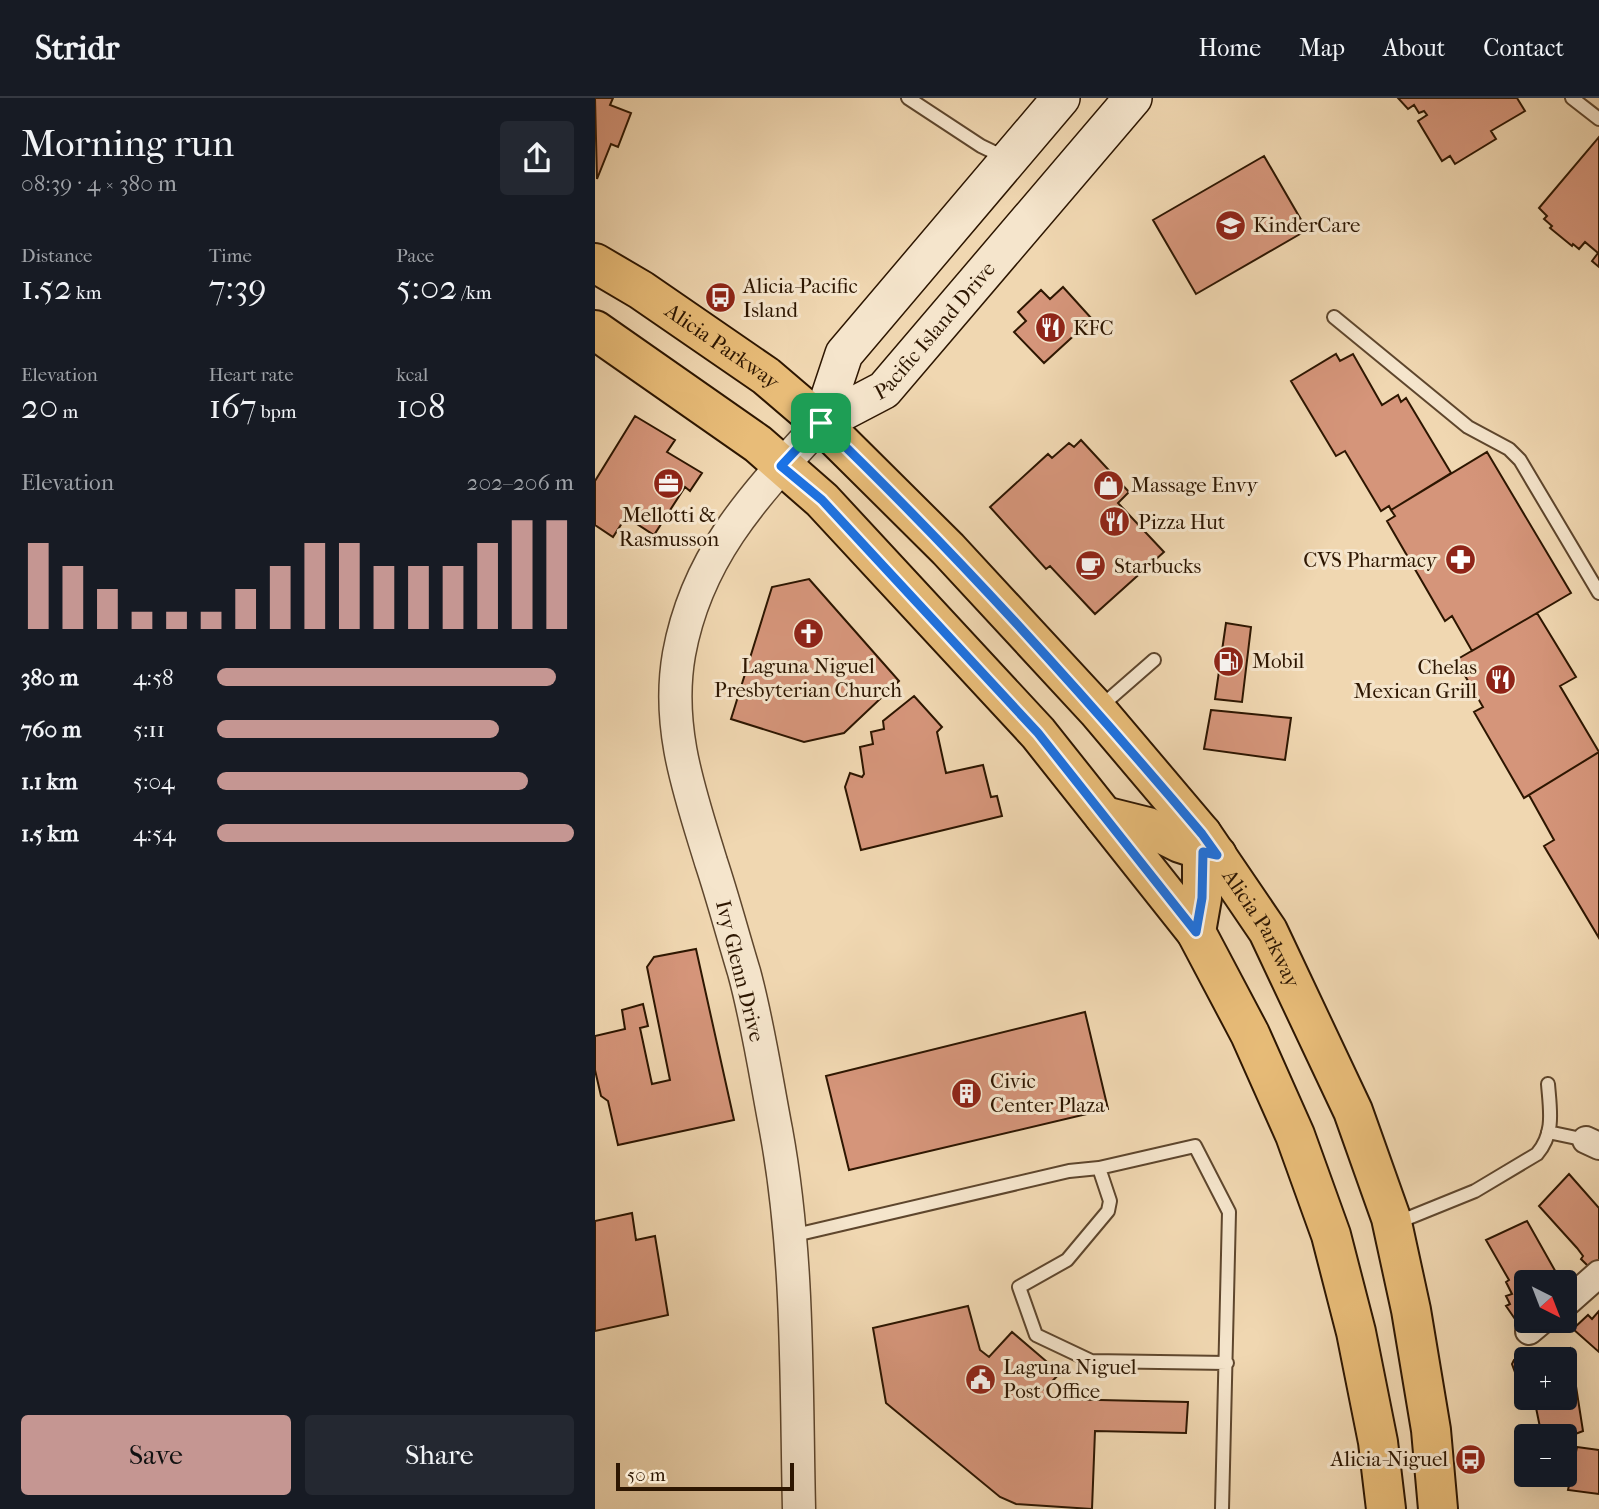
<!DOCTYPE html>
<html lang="en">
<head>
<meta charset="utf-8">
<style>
	:root { --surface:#171b24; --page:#242831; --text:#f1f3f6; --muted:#9ea1a6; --line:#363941; --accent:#c59692 }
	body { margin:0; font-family:"IM FELL French Canon",serif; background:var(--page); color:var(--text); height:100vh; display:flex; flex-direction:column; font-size:26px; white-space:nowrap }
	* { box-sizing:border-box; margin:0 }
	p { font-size:23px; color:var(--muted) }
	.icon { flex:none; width:38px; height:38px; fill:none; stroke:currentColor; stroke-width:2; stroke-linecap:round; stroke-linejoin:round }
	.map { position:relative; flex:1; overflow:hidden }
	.drawer { display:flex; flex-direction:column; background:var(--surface); width:595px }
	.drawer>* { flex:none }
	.needle { width:46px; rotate:138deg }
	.controls { position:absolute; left:919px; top:1172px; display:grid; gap:14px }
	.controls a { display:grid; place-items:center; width:63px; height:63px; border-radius:7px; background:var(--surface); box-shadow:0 7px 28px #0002; font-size:35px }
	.scale { position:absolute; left:21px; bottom:18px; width:178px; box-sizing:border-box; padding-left:7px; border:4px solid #2d1601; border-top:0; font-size:19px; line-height:24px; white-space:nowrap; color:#2d1601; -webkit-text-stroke:5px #f5e5cc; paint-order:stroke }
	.pin { position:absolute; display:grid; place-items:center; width:60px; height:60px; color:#fff; margin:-30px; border-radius:14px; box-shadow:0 4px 10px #0006 }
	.round { display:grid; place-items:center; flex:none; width:74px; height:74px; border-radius:7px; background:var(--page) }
	.overview { display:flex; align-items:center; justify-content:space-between; height:119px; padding:0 21px }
	h1 { font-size:38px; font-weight:600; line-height:52px }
	.metrics { display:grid; grid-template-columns:repeat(3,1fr); gap:10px; height:119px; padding:7px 21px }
	.metrics div { display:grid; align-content:center }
	.metrics b { font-size:35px; font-weight:600 }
	.metrics small { font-size:19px; font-weight:400 }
	.metrics p { font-size:19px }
	.chart { height:196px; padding:14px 21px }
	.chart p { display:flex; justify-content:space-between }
	.chart svg { width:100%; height:126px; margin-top:7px; stroke:var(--accent); stroke-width:6 }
	.action { display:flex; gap:14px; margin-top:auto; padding:14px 21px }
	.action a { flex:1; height:80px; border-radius:7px; background:var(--accent); color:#111; font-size:28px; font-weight:600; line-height:80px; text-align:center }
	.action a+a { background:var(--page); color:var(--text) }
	ul { padding:0 21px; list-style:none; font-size:23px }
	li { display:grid; grid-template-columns:112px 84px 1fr; align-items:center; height:52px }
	li i { height:18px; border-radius:9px; background:var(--accent) }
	header { display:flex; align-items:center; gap:42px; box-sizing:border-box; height:98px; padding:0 35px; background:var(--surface); border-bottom:2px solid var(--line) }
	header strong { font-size:33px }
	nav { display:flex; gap:38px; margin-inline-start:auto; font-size:24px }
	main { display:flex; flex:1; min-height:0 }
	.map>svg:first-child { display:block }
	.building { fill:#d5957a; stroke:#2d1601; stroke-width:2 }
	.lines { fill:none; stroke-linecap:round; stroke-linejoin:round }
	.service-casing { stroke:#5e462d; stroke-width:16 }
	.minor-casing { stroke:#5e462d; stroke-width:30 }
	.tertiary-casing { stroke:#5e462d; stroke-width:35 }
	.secondary-casing { stroke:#2d1601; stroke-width:40 }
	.primary-casing { stroke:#2d1601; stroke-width:42 }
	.service { stroke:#f5e5cc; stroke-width:12 }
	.minor { stroke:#f5e5cc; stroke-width:26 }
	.tertiary { stroke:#f5e5cc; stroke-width:32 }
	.secondary { stroke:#f5e5cc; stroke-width:37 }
	.primary { stroke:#e8bc78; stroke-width:38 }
	.route-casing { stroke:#fff; stroke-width:14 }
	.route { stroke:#1a73e8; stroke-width:9 }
	.labels { text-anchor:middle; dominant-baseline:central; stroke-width:6; stroke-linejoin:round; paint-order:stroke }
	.poi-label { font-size:21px; fill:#2d1601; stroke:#f5e5cc; text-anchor:start }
	.street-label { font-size:21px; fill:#2d1601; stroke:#f5e5cc }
</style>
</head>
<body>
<header>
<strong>Stridr</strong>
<nav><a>Home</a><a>Map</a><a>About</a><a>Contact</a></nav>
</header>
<main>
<section class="drawer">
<div class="overview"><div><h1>Morning run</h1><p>08:39 · 4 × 380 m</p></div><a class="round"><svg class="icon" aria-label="share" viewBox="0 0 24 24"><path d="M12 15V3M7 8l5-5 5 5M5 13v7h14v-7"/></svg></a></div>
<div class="metrics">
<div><p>Distance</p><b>1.52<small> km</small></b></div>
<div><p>Time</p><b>7:39</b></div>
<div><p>Pace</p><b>5:02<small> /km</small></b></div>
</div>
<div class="metrics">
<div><p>Elevation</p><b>20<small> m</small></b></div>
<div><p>Heart rate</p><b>167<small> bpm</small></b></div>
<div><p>kcal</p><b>108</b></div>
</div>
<div class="chart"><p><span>Elevation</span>202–206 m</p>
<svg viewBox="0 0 160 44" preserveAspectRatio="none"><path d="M5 44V14M15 44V22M25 44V30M35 44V38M45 44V38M55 44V38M65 44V30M75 44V22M85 44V14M95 44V14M105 44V22M115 44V22M125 44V22M135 44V14M145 44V6M155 44V6"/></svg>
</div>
<ul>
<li><b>380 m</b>4:58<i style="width:95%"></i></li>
<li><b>760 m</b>5:11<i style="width:79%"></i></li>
<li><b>1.1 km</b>5:04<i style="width:87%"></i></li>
<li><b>1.5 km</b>4:54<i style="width:100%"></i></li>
</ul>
<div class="action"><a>Save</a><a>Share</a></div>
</section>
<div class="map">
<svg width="1004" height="1411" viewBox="0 0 1004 1411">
	<rect width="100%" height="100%" fill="#f0d7b1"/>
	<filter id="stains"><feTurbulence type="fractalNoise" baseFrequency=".00286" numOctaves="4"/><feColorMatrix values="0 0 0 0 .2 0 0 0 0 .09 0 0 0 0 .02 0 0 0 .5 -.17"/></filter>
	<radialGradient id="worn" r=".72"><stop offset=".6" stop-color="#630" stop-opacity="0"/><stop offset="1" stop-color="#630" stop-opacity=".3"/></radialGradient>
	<path class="building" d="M0 0H18L15 7 36 15 23 49 16 46 2 81Z
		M803 0H922L930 13 896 33 901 41 860 66 855 58 847 63 823 23 832 17 829 13 824 15 819 7 813 11Z
		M1004 39V169L997 163 1003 155 990 144 984 151 978 146 977 148 955 130 957 128 949 121 952 118 944 110Z
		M669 58 712 132 601 196 558 122Z
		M468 189 497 221 449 265 419 234 431 223 423 214 446 192 455 201Z
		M741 256 745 263 758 256 787 307 803 297 806 304 811 300 856 375 796 412 794 408 786 413 750 353 741 358 696 283Z
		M40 318 80 342 72 354 107 375 95 393 90 389 59 437 31 419 18 439 0 427V383Z
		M486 342 534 394 523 405 569 454 500 516 455 468 451 471 395 409 453 356 457 360 474 345 479 349Z
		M892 354 976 495 877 553 857 518 850 523 792 423 800 418 796 412Z
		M214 481 304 583 249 635 209 644 136 621 177 489Z
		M942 515 981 579 965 588 1004 654 929 700 879 614 888 609 861 562Z
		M631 525 656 529 647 604 620 601Z
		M319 598 347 629 342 634 351 675 388 667 396 699 402 698 407 718 266 752 250 689 255 675 267 679 269 676 265 649 278 646 276 634 289 631 288 623Z
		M616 612 696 620 690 662 609 651Z
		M1004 654V840L949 748 959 742 934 697Z
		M101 851 139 1022 23 1047 13 1003 6 998 0 972V938L30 931 27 912 48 906 53 928 45 930 57 986 75 982 52 869 59 859Z
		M490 914 513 1011 254 1072 231 978Z
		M974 1076 1004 1110V1167L998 1173 986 1161 988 1158 982 1150 944 1108Z
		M37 1115 41 1142 60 1138 73 1217 0 1233V1123Z
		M932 1123 967 1185H931V1219L922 1224 911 1208 915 1206 911 1198 917 1196 911 1184 914 1182 891 1142Z
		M373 1208 385 1252 394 1259 417 1234 465 1275 449 1292 460 1301 593 1304 591 1335 500 1333 497 1411 421 1406 405 1399 291 1305 278 1230Z
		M1004 1213V1254L978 1231 993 1217 997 1221Z
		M975 1250 988 1333 970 1340 947 1339 939 1300H970V1262H951L955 1261 954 1255Z
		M944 1257 945 1262H931V1287L925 1288 917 1266 919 1262Z
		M982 1349 1004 1352V1396L973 1392Z"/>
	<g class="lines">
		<defs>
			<path id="service" d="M313 0 386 48 411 60
				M977 0 1004 21
				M739 219 873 329 914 351 925 362 1004 495
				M504 610 559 562
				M953 1034 991 1042
				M801 1125 880 1093 942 1056C960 1035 955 1012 953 986
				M196 1138 474 1073 504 1070
				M627 1411 634 1114 600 1048 504 1070 515 1103 513 1113 472 1162 424 1189 441 1237 496 1263 632 1265"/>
			<path id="minor" d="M991 1042 1004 1048
				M970 1206 1004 1176
				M934 1233 946 1223"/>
			<path id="tertiary" d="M204 1411C201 1285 204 1157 181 1032 171 980 163 925 149 874 138 838 128 800 116 764 95 695 71 630 84 556 102 457 160 397 226 325"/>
			<g id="secondary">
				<path id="s1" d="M226 325 289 292 538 0"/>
				<path d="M226 325 249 256 466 0"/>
			</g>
			<g id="primary">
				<path id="s2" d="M0 165 46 192 171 278 226 325 353 451 502 612 607 736 673 833 758 1013 796 1120 816 1212 836 1332 843 1411"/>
				<path d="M0 232 163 346 227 402 443 635 601 834 655 936 700 1037 736 1137 761 1234 783 1344 791 1411"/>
				<path d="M509 718 553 729 585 745 622 757"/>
				<path d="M601 834 607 800V736"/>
			</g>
		</defs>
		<use href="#service" class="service-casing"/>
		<use href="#minor" class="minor-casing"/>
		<use href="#tertiary" class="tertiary-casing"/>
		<use href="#secondary" class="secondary-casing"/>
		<use href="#primary" class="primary-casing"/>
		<use href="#service" class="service"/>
		<use href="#minor" class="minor"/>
		<use href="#tertiary" class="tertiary"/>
		<use href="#secondary" class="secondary"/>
		<use href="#primary" class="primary"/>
	</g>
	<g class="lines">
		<defs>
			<path id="route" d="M226 325C361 455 486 593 607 736L622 757 608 754 607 800 601 834 443 635 227 402 186 368Z"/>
		</defs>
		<use href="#route" class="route-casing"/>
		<use href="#route" class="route"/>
	</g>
	<defs>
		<symbol id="school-disc" viewBox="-11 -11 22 22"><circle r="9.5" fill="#8f2418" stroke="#f5e5cc"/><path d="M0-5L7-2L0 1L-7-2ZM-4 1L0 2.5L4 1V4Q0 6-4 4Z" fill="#fff"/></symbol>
		<symbol id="bus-disc" viewBox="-11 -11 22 22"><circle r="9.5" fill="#8f2418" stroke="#f5e5cc"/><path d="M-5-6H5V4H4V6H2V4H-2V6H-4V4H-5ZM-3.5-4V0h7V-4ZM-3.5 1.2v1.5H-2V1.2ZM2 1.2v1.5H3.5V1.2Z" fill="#fff"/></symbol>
		<symbol id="restaurant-disc" viewBox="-11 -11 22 22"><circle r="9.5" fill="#8f2418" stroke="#f5e5cc"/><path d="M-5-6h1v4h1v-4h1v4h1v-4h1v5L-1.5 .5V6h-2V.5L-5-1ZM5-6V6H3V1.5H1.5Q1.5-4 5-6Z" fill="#fff"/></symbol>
		<symbol id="office-disc" viewBox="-11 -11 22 22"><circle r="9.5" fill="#8f2418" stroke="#f5e5cc"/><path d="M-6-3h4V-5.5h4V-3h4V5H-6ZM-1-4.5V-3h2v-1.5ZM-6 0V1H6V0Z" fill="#fff"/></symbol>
		<symbol id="shop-disc" viewBox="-11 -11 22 22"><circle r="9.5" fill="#8f2418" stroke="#f5e5cc"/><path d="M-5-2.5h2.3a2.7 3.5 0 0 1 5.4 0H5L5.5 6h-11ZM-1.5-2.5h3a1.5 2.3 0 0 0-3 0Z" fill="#fff"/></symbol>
		<symbol id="pharmacy-disc" viewBox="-11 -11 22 22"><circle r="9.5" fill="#8f2418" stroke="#f5e5cc"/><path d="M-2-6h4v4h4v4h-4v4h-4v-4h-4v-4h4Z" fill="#fff"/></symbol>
		<symbol id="cafe-disc" viewBox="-11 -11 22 22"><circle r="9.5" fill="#8f2418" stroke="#f5e5cc"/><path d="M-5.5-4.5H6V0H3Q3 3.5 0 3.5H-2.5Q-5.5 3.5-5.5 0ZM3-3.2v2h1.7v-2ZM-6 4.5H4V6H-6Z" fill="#fff"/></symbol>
		<symbol id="church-disc" viewBox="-11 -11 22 22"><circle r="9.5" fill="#8f2418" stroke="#f5e5cc"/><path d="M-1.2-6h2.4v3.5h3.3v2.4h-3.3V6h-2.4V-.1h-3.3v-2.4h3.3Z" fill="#fff"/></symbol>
		<symbol id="fuel-disc" viewBox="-11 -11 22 22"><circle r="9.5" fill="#8f2418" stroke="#f5e5cc"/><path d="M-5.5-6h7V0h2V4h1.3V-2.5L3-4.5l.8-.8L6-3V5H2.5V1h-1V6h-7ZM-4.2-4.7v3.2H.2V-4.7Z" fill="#fff"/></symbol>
		<symbol id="building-disc" viewBox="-11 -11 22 22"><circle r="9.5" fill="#8f2418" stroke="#f5e5cc"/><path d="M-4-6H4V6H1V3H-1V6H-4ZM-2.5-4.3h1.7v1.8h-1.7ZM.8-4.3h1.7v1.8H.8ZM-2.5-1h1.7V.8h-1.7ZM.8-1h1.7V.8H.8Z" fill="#fff"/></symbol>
		<symbol id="civic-disc" viewBox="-11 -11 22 22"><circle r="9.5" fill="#8f2418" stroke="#f5e5cc"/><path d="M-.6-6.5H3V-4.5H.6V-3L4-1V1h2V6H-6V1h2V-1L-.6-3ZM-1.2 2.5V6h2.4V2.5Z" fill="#fff"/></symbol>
	</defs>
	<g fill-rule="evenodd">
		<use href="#school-disc" x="618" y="110" width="35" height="35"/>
		<use href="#bus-disc" x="108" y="182" width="35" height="35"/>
		<use href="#restaurant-disc" x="438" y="212" width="35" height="35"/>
		<use href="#office-disc" x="56" y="368" width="35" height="35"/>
		<use href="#shop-disc" x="496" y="370" width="35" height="35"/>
		<use href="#restaurant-disc" x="502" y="406" width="35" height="35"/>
		<use href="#pharmacy-disc" x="848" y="444" width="35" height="35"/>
		<use href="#cafe-disc" x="478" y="450" width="35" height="35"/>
		<use href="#church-disc" x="196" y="518" width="35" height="35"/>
		<use href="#fuel-disc" x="616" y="546" width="35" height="35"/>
		<use href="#restaurant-disc" x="888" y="564" width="35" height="35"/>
		<use href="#building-disc" x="354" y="978" width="35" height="35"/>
		<use href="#civic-disc" x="368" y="1264" width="35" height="35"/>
		<use href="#bus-disc" x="858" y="1344" width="35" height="35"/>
	</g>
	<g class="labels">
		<g class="poi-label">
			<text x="658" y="127">KinderCare</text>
			<text x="148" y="188">Alicia-Pacific<tspan x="148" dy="24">Island</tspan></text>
			<text x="478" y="230">KFC</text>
			<text x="536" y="387">Massage Envy</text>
			<text x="74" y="417" text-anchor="middle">Mellotti &amp;<tspan x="74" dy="24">Rasmusson</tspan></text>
			<text x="543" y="424">Pizza Hut</text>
			<text x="842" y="462" text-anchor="end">CVS Pharmacy</text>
			<text x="519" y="468">Starbucks</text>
			<text x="657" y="563">Mobil</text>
			<text x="213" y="568" text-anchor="middle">Laguna Niguel<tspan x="213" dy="24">Presbyterian Church</tspan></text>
			<text x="882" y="569" text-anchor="end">Chelas<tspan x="882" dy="24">Mexican Grill</tspan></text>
			<text x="395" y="983">Civic<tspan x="395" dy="24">Center Plaza</tspan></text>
			<text x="408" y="1269">Laguna Niguel<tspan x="408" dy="24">Post Office</tspan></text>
			<text x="853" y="1361" text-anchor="end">Alicia-Niguel</text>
		</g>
		<g class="street-label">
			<text stroke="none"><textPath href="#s1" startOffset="149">Pacific Island Drive</textPath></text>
			<text stroke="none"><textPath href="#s2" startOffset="152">Alicia Parkway</textPath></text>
			<text stroke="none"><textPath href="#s2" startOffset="950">Alicia Parkway</textPath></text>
			<text transform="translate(145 873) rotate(76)">Ivy Glenn Drive</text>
		</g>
	</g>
	<rect width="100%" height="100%" filter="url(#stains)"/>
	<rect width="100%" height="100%" fill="url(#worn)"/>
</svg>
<div class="controls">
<a><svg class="needle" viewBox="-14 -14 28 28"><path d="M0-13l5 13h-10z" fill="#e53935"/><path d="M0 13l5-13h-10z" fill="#9ea1a6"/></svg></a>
<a>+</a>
<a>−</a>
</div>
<div class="scale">50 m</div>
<div class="pin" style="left:226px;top:325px;background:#1e9e55"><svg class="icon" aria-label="arrive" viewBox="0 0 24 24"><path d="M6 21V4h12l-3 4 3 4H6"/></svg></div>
</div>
</main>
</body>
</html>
